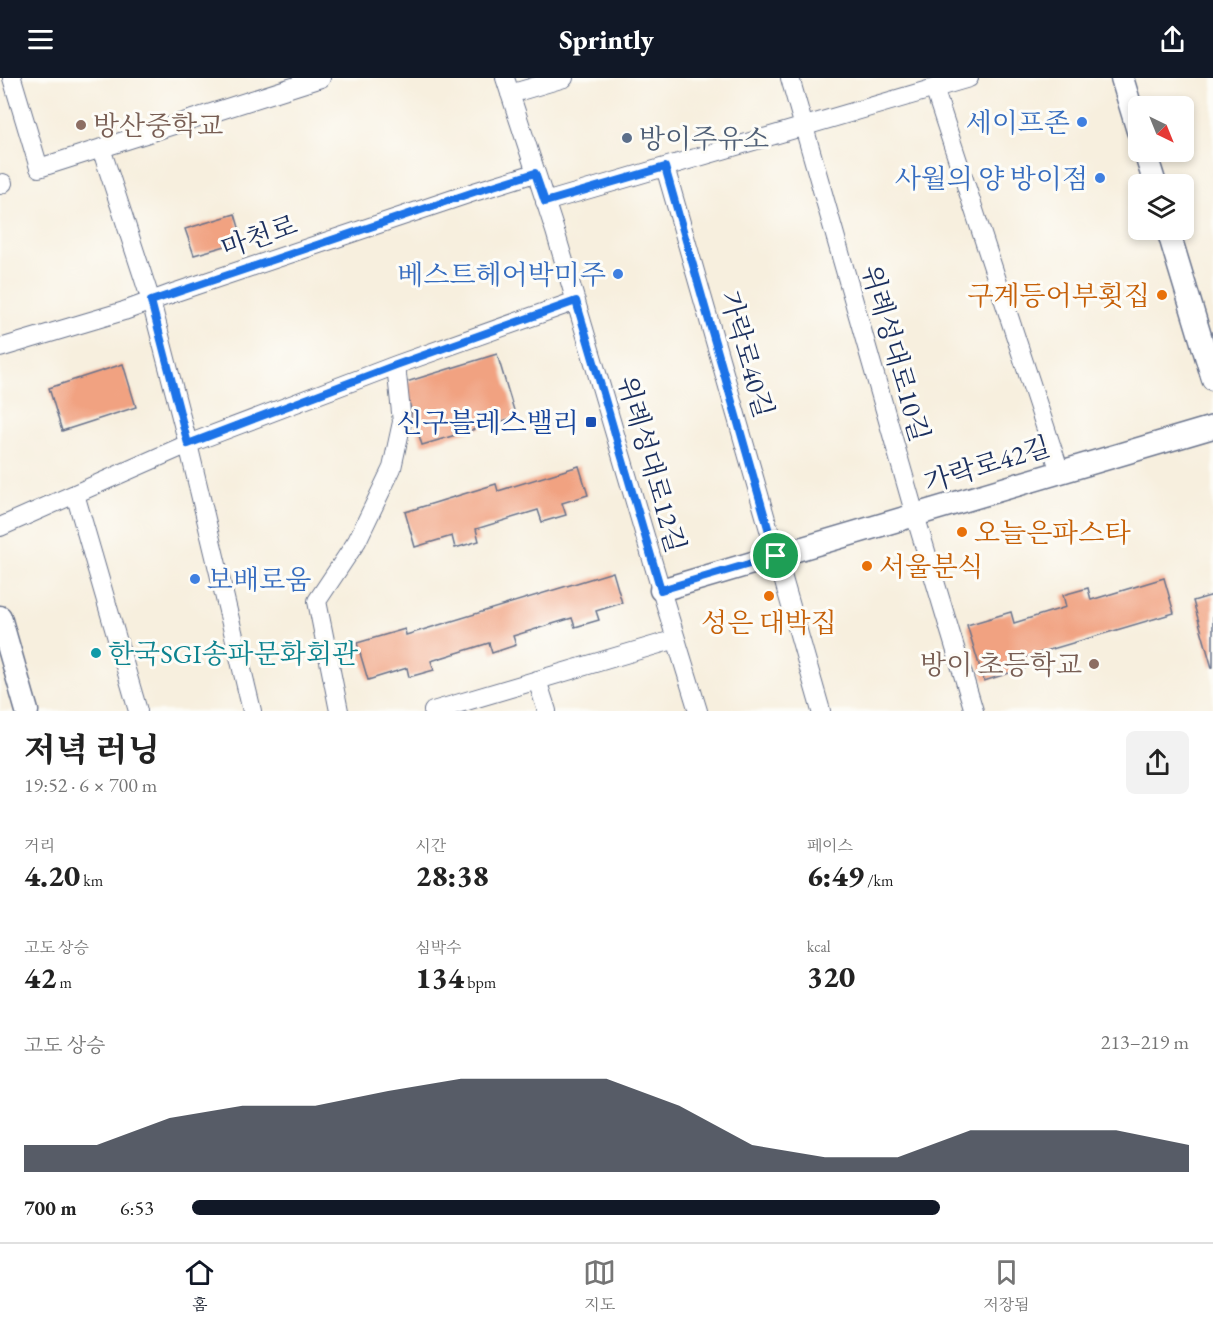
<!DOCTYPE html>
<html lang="ko">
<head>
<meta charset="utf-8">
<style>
	:root { --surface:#fff; --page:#f2f2f2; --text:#222; --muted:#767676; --line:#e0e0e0; --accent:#111827 }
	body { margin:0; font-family:"EB Garamond","Noto Serif KR",serif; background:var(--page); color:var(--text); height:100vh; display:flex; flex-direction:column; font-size:22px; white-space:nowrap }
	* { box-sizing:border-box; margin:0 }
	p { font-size:20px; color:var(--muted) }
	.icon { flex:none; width:33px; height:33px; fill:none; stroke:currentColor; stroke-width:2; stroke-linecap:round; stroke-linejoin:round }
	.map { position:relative; height:633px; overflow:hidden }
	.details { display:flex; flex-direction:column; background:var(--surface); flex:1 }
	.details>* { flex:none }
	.needle { width:39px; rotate:137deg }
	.tools { position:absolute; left:1128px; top:18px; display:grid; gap:12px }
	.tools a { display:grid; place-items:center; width:66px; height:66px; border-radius:9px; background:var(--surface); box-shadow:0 3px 9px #0003; font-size:30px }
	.pin { position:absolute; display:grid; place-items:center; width:51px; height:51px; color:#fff; margin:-26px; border:3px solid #fff; border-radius:50%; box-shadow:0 2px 6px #0007 }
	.round { display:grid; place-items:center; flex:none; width:63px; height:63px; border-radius:9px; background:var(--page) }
	.head { display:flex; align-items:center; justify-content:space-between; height:102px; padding:0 24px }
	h1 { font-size:33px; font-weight:800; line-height:45px }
	.figures { display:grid; grid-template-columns:repeat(3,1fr); gap:9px; height:102px; padding:6px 24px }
	.figures div { display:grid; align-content:center }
	.figures b { font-size:30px; font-weight:800 }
	.figures small { font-size:16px; font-weight:400 }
	.figures p { font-size:16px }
	.chart { height:168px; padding:12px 24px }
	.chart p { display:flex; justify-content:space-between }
	.chart svg { width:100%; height:108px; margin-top:6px; fill:var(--accent); opacity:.7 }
	ul { padding:0 24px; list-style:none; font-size:20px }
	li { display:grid; grid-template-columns:96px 72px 1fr; align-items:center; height:45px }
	li i { height:15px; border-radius:8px; background:var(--accent) }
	header { display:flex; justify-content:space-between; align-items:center; height:78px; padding:0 24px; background:var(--accent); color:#fff; font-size:27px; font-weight:800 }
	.tabs { display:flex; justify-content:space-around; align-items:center; height:84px; border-top:2px solid var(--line); background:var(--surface); font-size:16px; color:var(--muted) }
	.tabs a { display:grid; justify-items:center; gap:3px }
	.tabs .active { color:var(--accent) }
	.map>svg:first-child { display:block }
	.building { fill:#f1a281 }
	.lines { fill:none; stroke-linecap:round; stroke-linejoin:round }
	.minor-casing { stroke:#68728b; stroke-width:20 }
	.tertiary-casing { stroke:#68728b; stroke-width:25 }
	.minor { stroke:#fff; stroke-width:18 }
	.tertiary { stroke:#fff; stroke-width:22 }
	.route-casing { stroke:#fff; stroke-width:12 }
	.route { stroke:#1a73e8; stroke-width:8 }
	.shop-dot { fill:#3f7fe0; stroke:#fdfcf7; stroke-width:2 }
	.education-dot { fill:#8d6e63; stroke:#fdfcf7; stroke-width:2 }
	.service-dot { fill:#5c6f8a; stroke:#fdfcf7; stroke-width:2 }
	.food-dot { fill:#e8710a; stroke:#fdfcf7; stroke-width:2 }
	.transit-dot { fill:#1a4fb4; stroke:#fdfcf7; stroke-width:2 }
	.culture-dot { fill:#0f9aa8; stroke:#fdfcf7; stroke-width:2 }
	.labels { text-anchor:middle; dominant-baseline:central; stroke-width:6; stroke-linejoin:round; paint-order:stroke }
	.shop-label { font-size:27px; fill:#366cbe; stroke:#fdfcf7; text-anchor:end }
	.education-label { font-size:27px; fill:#785e54; stroke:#fdfcf7; text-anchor:start }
	.service-label { font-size:27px; fill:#4e5e75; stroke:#fdfcf7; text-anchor:start }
	.street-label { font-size:27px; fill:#1b2f5e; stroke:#fdfcf7 }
	.food-label { font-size:27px; fill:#c56008; stroke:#fdfcf7; text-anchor:start }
	.transit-label { font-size:27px; fill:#164399; stroke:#fdfcf7; text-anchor:end }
	.culture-label { font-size:27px; fill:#0d838f; stroke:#fdfcf7; text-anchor:start }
</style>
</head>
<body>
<header><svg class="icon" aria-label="menu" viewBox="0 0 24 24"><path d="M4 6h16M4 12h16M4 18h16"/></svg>Sprintly<svg class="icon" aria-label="share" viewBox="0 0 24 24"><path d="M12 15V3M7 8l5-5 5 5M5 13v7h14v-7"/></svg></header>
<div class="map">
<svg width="1213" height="633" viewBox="0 0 1213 633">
	<rect width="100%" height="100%" fill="#fdfcf7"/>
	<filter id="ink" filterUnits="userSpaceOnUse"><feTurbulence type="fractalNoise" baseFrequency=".0167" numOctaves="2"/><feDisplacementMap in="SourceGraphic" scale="12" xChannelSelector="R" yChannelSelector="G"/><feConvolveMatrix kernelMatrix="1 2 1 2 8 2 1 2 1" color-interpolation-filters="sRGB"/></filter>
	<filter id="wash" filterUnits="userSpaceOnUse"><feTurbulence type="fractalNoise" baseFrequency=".008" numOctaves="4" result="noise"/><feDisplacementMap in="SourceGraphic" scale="24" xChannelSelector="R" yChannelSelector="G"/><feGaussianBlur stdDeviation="1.35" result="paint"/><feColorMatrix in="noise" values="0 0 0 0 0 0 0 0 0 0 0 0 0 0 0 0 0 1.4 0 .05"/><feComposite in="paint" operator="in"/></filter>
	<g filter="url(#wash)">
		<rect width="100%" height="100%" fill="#f7efde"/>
		<g id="blocks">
			<path class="building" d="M235 136 243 163 194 177 185 151Z
				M497 276 516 339 422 367 403 305Z
				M123 286 136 329 62 353 49 310Z
				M579 388 588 417 562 425 566 437 542 444 538 432 476 451 479 463 455 470 452 458 415 469 405 434 496 406 498 413Z
				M613 494 622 525 596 533 599 542 575 549 572 540 513 558 516 567 492 575 489 565 431 583 434 592 409 599 407 590 368 602 357 565 405 551 406 557Z
				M1164 500 1174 535 1022 580 1025 590 984 603 967 547 1011 534 1014 545 1066 529 1063 517 1088 510 1091 522Z
				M1213 517V589L1212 590 1193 523Z"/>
		</g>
	</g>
	<g filter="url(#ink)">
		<use href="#blocks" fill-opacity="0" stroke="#68728b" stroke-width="1.5"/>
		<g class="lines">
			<defs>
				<path id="minor" d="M12 0 39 90 321 0
					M505 0 555 153 661 512 698 633
					M790 0 915 437 974 633
					M934 10 1060 394
					M510 16 564 0
					M101 70 151 223 188 366 252 633
					M665 89 821 633
					M0 107 3 105
					M545 124 969 0
					M0 270 124 233 176 214 474 114 535 95
					M75 416 138 633
					M0 449 188 366 396 287 576 223
					M537 602 547 633
					M339 633 317 523 357 463 392 390 402 344 396 287
					M433 633 676 561"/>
				<path id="tertiary" d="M1122 0 1138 53
					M1145 74 1155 106
					M1168 152 1213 301
					M661 512 1213 349
					M0 539 27 633"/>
			</defs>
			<use href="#minor" class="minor-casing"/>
			<use href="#tertiary" class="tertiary-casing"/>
			<use href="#minor" class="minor"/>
			<use href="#tertiary" class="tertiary"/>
		</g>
	</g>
	<g class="lines" filter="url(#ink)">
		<defs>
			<path id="route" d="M665 89 776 478 661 512 576 223 396 287 188 366 151 223 474 114 535 95 545 124Z"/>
		</defs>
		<use href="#route" class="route-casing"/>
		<use href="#route" class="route"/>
	</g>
	<g class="shop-dot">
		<circle cx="1082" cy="44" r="6"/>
		<circle cx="1100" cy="100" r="6"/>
		<circle cx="618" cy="196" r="6"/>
		<circle cx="195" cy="501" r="6"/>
	</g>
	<g class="education-dot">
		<circle cx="81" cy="47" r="6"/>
		<circle cx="1094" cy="586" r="6"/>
	</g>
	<circle class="service-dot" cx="627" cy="60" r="6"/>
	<g class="food-dot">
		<circle cx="1162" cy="217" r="6"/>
		<circle cx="962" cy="454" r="6"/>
		<circle cx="867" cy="488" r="6"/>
		<circle cx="769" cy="518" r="6"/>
	</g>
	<rect class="transit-dot" x="585" y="338" width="12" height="12" rx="3"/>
	<circle class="culture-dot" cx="96" cy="575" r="6"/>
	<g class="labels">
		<g class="shop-label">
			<text x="1070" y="44">세이프존</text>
			<text x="1088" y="100">사월의 양 방이점</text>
			<text x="606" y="196">베스트헤어박미주</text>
			<text x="207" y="501" text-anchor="start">보배로움</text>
		</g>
		<g class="education-label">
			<text x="93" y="47">방산중학교</text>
			<text x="1082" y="586" text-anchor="end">방이 초등학교</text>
		</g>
		<g class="service-label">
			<text x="639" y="60">방이주유소</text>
		</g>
		<g class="street-label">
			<text transform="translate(259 158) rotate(-19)">마천로</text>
			<text transform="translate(896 275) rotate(74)">위례성대로10길</text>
			<text transform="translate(747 276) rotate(74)">가락로40길</text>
			<text transform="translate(652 386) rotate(74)">위례성대로12길</text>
			<text transform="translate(987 386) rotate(-17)">가락로42길</text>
		</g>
		<g class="food-label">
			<text x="1150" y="217" text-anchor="end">구계등어부횟집</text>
			<text x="974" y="454">오늘은파스타</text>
			<text x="879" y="488">서울분식</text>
			<text x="769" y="544" text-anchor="middle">성은 대박집</text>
		</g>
		<g class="transit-label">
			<text x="579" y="344">신구블레스밸리</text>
		</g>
		<g class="culture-label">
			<text x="108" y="575">한국SGI송파문화회관</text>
		</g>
	</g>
</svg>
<div class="tools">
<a><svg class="needle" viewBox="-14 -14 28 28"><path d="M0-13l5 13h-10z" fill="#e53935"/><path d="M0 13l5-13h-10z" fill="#767676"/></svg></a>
<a><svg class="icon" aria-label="layers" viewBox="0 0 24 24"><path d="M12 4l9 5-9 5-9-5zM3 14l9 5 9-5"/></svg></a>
</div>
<div class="pin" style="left:776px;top:478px;background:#1e9e55"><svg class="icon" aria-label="arrive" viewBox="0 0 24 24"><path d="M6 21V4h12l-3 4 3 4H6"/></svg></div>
</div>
<section class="details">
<div class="head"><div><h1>저녁 러닝</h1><p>19:52 · 6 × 700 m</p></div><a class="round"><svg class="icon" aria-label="share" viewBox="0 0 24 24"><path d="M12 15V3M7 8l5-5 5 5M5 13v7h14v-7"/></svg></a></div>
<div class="figures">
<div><p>거리</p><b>4.20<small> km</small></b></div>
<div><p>시간</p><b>28:38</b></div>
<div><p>페이스</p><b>6:49<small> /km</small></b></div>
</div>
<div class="figures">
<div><p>고도 상승</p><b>42<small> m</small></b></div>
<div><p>심박수</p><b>134<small> bpm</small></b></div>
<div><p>kcal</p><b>320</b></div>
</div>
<div class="chart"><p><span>고도 상승</span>213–219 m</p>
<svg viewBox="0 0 160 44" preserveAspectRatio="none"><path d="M0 44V33L10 33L20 22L30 17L40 17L50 11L60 6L70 6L80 6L90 17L100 33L110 38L120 38L130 27L140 27L150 27L160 33V44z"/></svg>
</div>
<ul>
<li><b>700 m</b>6:53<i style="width:75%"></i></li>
</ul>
</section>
<nav class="tabs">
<a class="active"><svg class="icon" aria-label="home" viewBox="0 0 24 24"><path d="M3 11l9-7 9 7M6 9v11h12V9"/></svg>홈</a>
<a><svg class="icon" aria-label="map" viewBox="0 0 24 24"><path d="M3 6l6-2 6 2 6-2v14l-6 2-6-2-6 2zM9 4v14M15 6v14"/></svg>지도</a>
<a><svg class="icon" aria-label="saved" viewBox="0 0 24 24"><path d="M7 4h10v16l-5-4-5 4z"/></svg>저장됨</a>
</nav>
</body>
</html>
